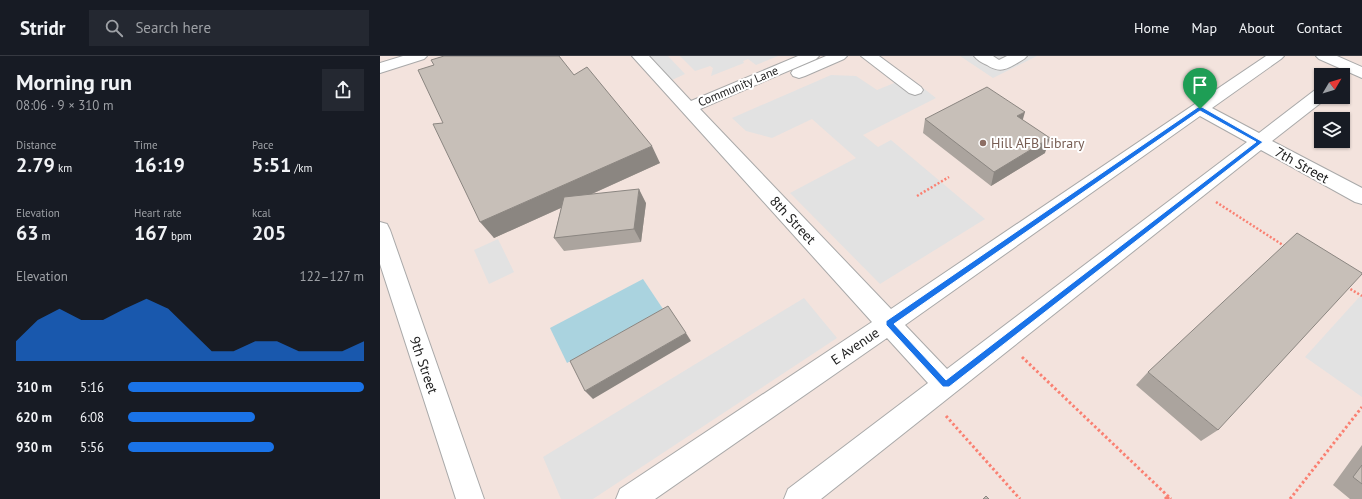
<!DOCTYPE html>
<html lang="en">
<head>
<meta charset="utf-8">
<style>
	:root { --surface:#171b24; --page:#242831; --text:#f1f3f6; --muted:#9ea1a6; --line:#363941; --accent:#1a73e8 }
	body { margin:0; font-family:"PT Sans",sans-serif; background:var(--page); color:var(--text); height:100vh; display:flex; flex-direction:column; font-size:15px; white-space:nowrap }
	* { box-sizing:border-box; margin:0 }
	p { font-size:13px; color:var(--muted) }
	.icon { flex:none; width:22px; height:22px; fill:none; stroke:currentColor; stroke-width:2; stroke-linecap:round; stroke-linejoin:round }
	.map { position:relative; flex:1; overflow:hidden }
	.details { display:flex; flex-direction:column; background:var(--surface); width:380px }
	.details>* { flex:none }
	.needle { width:26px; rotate:52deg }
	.fabs { position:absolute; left:934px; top:12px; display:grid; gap:8px }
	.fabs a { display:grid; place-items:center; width:36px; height:36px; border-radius:0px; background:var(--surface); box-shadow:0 1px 3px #0004; font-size:20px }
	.pin { position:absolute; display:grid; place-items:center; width:34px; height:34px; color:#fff; margin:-41px -17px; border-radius:50% 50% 50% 0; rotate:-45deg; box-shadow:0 0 4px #0007 }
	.pin .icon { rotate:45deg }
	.round { display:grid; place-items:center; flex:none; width:42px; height:42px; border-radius:0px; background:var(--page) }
	.summary { display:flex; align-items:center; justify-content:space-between; height:68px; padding:0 16px }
	h1 { font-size:22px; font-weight:600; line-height:30px }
	.metrics { display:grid; grid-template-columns:repeat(3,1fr); gap:6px; height:68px; padding:4px 16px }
	.metrics div { display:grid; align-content:center }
	.metrics b { font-size:20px; font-weight:600 }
	.metrics small { font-size:11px; font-weight:400 }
	.metrics p { font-size:11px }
	.chart { height:112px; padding:8px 16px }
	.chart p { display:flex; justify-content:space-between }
	.chart svg { width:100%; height:72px; margin-top:4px; fill:var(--accent); opacity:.7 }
	ul { padding:0 16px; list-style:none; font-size:13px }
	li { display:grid; grid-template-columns:64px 48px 1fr; align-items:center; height:30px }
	li i { height:10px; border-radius:5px; background:var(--accent) }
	header { display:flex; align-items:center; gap:24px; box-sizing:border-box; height:56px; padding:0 20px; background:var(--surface); border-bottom:1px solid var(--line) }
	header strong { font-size:19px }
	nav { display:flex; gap:22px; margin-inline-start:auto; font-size:14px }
	.search { width:280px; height:36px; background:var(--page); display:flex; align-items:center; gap:10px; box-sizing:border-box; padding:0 14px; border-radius:0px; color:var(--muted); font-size:15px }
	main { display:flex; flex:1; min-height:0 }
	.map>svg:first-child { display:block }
	.military { fill:#f3e3dd; fill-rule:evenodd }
	.parking { fill:#e2e2e2 }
	.water { fill:#aad3df }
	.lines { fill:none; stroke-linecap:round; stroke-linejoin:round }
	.minor-casing { stroke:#a9a9a9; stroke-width:2 }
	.path-far1 { stroke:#fa8072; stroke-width:2.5; stroke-dasharray:2 2; stroke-linecap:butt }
	.path { stroke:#fa8072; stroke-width:3; stroke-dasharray:2.5 2.5; stroke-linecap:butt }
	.minor { fill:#fff; fill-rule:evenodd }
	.wall { fill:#aba49e }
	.shaded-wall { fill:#8b8681 }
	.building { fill:#c7bfb8; stroke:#8b8681 }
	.route { fill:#1a73e8; stroke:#fff; fill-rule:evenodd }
	.education-dot { fill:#8d6e63; stroke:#fff; stroke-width:1.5 }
	.labels { text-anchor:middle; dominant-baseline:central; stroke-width:4; stroke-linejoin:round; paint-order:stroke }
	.far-street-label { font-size:12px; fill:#222; stroke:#fff }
	.education-label { font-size:14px; fill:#785e54; stroke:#fff; text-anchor:start }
	.street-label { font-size:14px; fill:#222; stroke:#fff }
</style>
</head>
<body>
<header>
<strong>Stridr</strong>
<div class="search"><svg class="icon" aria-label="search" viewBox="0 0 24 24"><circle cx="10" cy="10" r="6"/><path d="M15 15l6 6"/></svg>Search here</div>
<nav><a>Home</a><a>Map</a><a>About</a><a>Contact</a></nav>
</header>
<main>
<section class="details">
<div class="summary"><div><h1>Morning run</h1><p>08:06 · 9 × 310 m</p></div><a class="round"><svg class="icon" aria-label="share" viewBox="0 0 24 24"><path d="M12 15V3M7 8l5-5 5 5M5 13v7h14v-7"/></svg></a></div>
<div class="metrics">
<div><p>Distance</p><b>2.79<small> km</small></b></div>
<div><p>Time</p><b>16:19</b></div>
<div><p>Pace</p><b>5:51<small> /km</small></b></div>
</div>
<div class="metrics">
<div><p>Elevation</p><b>63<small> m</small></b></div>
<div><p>Heart rate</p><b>167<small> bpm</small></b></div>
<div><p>kcal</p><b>205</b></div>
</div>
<div class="chart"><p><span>Elevation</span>122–127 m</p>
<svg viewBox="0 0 160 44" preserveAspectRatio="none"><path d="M0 44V32L10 19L20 12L30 19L40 19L50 12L60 6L70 12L80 25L90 38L100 38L110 32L120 32L130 38L140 38L150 38L160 32V44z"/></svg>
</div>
<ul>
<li><b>310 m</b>5:16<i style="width:100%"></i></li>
<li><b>620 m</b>6:08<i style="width:54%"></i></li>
<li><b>930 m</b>5:56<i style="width:62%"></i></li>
</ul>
</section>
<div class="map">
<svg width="982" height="443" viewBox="0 0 982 443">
	<rect width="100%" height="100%" fill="#f2efe9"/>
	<path class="military" d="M0 0H982V443H0ZM941 19H963V41H941ZM941 63H963V85H941Z"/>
	<path class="parking" d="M270 0H288L305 18 292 24Z
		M300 0H398L376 9 368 3 363 5 364 7 331 20 333 12 330 10 315 15Z
		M580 0H657L613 22Z
		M451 19 476 20 497 34 529 21 556 42 483 79 498 91 511 84 605 163 500 228 410 137 476 102 432 63 392 82 366 75 352 62Z
		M118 183 134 216 109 228 94 194Z
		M982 238V341L925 301Z
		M424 242 457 282 213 443H181L163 401Z"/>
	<path class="water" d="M263 223 283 253 187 307 170 272Z"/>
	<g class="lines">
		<defs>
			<path id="minor" d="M23 0H47L44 3 0 17V7Z
				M252 0H269L311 45 418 0H439L436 3 320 53 511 253 886 0H904L901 3 832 52 879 77 935 34 941 33V41L947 42 892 85 982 132V148L975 146 881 94 441 443H404L408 433 548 327 507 282 275 443H236L240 433 492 266ZM820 60 867 86 567 313 525 269Z
				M446 0H467L464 3 425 20 419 22 413 20 411 17 413 14Z
				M481 0H499L541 31 543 34 541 37 535 39 529 37Z
				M594 0H613L619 4 627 0H647L644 3C630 11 622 19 607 9 602 7 597 4 594 0Z
				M936 0H957L982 11V22L939 3Z
				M0 166 7 168 10 174 104 443H76L0 208Z"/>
		</defs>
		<use href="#minor" class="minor-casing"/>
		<path class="path-far1" d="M537 140 569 121
			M836 146 906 191
			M967 231 982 240"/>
		<path class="path" d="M642 301 791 443
			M566 360 640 443
			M785 443 788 440V443
			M910 443 982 351"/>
		<use href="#minor" class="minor"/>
	</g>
	<path class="wall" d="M194 19 280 107 212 138 266 147 261 186 184 195 174 182 181 152 114 182 63 67Z
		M545 63 642 64 665 97 611 130 543 77Z
		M768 316 838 374 821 385 756 329Z
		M982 389V443H970L953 429Z"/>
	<path class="shaded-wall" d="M645 56 641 70 637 60Z
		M670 82 665 97 611 130 614 116Z
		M272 90 280 107 114 182 100 166Z
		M259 133 266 147 261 186 254 173Z
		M306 277 311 285 213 343 205 335Z"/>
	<path class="building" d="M64 0H179L194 19 207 11 272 90 100 166 53 68 63 67 38 14 54 9 51 4Z
		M607 31 645 56 637 60 670 82 614 116 545 63Z
		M259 133 254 173 174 182 184 141Z
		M917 177 982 217V218L838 374 768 316Z
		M288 250 306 277 205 335 190 305Z
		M982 409V428L973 421Z
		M606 440 609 443H603Z"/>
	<path class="route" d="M818 51H822L883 86 569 331H563L506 269V265ZM820 55 876 86 566 324 514 268Z"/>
	<circle class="education-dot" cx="603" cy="87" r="4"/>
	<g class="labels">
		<g class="far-street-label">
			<text transform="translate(358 30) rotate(-23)">Community Lane</text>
		</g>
		<g class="education-label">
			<text x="611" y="87">Hill AFB Library</text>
		</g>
		<g class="street-label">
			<text transform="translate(922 109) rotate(29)">7th Street</text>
			<text transform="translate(413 164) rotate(47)">8th Street</text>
			<text transform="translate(475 290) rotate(-34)">E Avenue</text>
			<text transform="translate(44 309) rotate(71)">9th Street</text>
		</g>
	</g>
</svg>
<div class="fabs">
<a><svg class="needle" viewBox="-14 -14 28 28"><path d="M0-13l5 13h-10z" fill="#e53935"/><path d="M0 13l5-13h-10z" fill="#9ea1a6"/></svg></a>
<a><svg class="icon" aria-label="layers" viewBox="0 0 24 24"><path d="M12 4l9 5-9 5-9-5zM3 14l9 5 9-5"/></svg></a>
</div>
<div class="pin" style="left:820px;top:53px;background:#1e9e55"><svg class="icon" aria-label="arrive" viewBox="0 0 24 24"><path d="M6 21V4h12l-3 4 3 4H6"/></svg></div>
</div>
</main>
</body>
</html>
